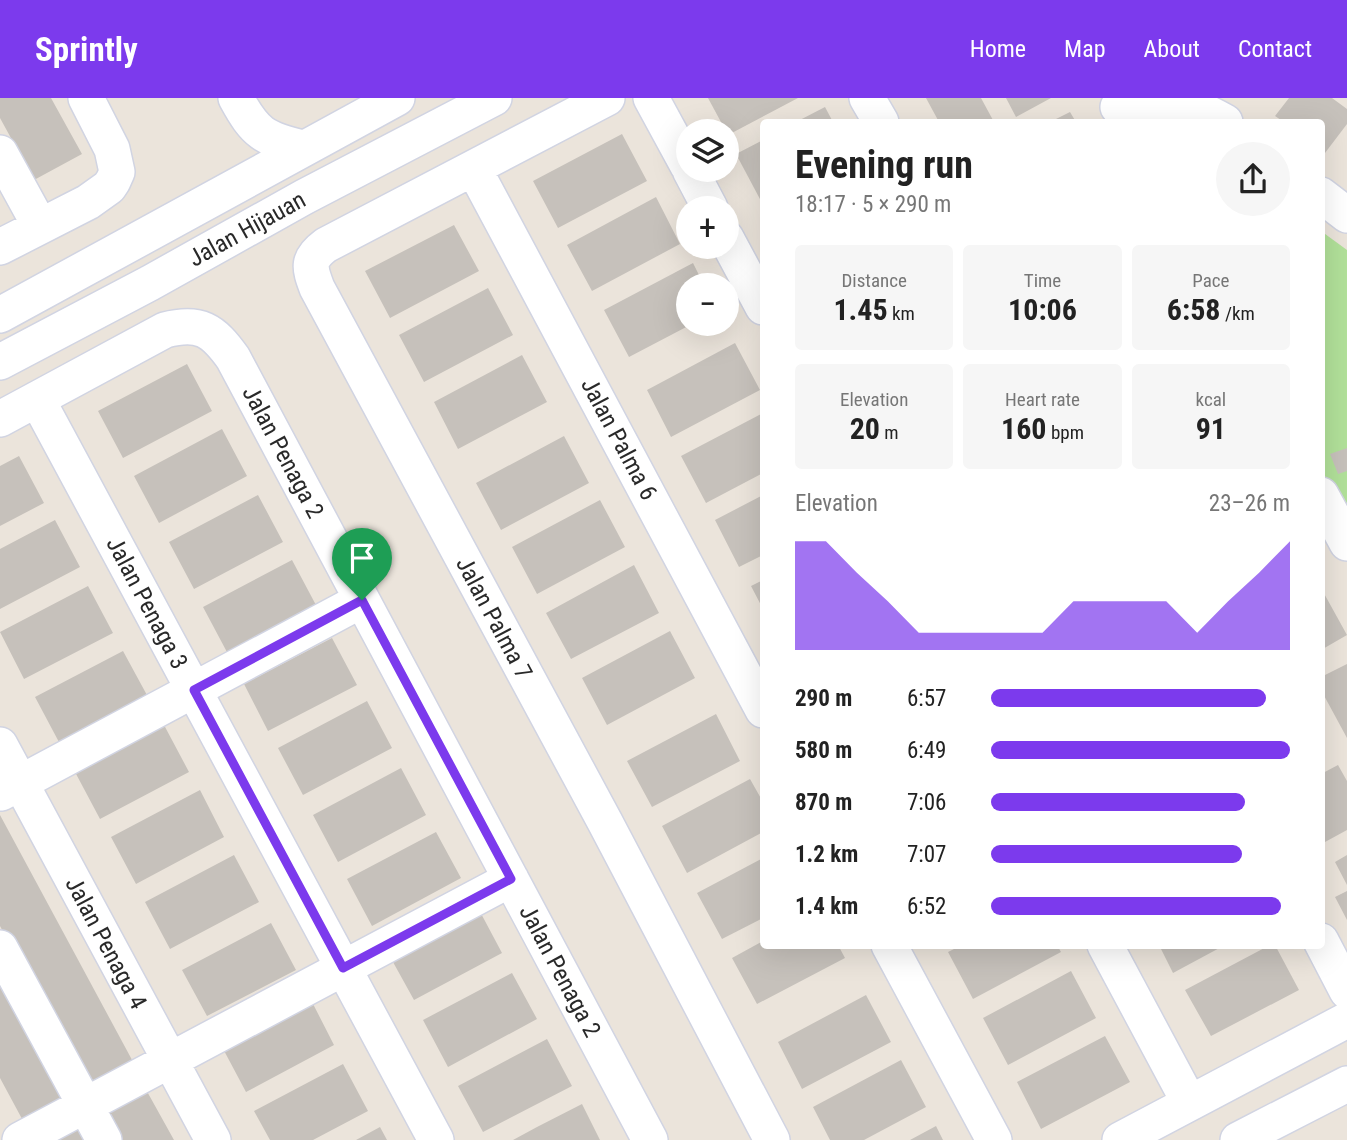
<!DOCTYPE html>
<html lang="en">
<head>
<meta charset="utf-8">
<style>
	:root { --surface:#fff; --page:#f6f6f6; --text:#222; --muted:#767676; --accent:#7c3aed }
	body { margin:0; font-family:"Roboto Condensed",sans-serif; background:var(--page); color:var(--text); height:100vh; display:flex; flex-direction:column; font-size:26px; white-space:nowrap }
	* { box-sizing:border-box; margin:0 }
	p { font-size:23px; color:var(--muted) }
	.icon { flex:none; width:38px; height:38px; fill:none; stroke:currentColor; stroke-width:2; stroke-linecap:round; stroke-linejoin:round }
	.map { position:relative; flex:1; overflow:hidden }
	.panel { position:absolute; left:760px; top:21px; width:565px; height:830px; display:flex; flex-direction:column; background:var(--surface); border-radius:7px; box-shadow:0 7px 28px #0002 }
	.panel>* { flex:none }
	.controls { position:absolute; left:676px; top:21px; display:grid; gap:14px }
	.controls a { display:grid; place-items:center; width:63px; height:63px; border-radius:50%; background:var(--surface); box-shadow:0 7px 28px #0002; font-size:35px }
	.pin { position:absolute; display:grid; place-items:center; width:60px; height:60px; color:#fff; margin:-72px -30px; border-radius:50% 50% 50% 0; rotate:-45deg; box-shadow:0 0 7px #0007 }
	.pin .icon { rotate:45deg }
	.round { display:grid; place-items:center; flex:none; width:74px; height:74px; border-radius:37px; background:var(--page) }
	.head { display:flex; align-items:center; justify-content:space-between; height:119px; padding:0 35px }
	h1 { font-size:38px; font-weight:700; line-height:52px }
	.metrics { display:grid; grid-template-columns:repeat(3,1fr); gap:10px; height:119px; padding:7px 35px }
	.metrics div { display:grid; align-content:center; border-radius:7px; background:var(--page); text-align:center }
	.metrics b { font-size:30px; font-weight:700 }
	.metrics small { font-size:19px; font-weight:400 }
	.metrics p { font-size:19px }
	.chart { height:196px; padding:14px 35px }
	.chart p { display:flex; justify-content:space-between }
	.chart svg { width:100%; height:126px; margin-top:7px; fill:var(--accent); opacity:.7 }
	ul { padding:0 35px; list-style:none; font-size:23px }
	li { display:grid; grid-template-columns:112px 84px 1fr; align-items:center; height:52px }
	li i { height:18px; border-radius:9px; background:var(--accent) }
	header { display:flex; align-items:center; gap:42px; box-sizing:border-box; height:98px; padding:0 35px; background:var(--accent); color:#fff }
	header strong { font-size:33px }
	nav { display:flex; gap:38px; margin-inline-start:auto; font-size:24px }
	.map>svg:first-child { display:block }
	.green { fill:#b1e099 }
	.building { fill:#c6c1bb }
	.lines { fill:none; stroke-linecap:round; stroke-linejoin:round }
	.minor-casing { stroke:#d1d4e2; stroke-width:38 }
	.minor { stroke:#fff; stroke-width:35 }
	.route-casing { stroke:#fff; stroke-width:14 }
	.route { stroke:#7c3aed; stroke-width:9 }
	.labels { text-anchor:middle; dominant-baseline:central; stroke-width:5; stroke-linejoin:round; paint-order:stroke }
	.street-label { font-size:24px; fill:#292929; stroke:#fff }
</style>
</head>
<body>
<header>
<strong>Sprintly</strong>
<nav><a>Home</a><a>Map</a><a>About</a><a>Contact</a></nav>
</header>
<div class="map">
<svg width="1347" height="1042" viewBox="0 0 1347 1042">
	<rect width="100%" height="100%" fill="#ebe4db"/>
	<path class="green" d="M1321 133 1347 152V420L1321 371Z"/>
	<path class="building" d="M0 0H51L82 56 34 82 0 20Z
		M708 0H798L728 37Z
		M926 0H981L994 24H939Z
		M1006 0H1051L1016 19Z
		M1289 0H1332L1347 11V26L1325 55 1321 53V24H1284L1275 18Z
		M825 9 833 24H796Z
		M1070 14 1076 24H1050Z
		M622 36 647 83 558 130 533 83Z
		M763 42V102L761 103 736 56Z
		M656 99 680 146 592 193 567 147Z
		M454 127 479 173 390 220 365 173Z
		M693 165 704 187H688V226H692L629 259 604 212Z
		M488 190 513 237 424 284 399 237Z
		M735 245 760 292 671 339 647 292Z
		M522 257 547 304 458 351 434 304Z
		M187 266 212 313 123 360 98 313Z
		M763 315V375L706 405 681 358Z
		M222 331 247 378 159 425 134 378Z
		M564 338 589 385 501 432 476 385Z
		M1347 350V373L1338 376 1330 356Z
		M19 358 44 405 0 428V368Z
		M258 397 283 444 194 491 169 444Z
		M763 397V457L739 469 715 422Z
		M600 402 625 449 537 496 512 449Z
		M55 422 80 469 0 511V451Z
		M292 462 317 509 228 556 203 509Z
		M634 467 659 515 571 561 546 515Z
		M763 482V511L751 488Z
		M88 488 113 535 24 581 0 534Z
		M1321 490 1347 537 1321 552Z
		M670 533 695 580 607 627 582 580Z
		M332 540 357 587 268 633 244 586Z
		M123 553 148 599 60 646 35 599Z
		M1347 566V640L1321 592V579Z
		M367 603 392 650 303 697 278 650Z
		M716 616 740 663 652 709 627 663Z
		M164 627 189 674 100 721 75 674Z
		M1338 667 1347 683V732L1325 744 1321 738V676Z
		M401 670 426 717 338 764 313 717Z
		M750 681 763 704V734L687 775 662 728Z
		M200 692 224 739 136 786 111 739Z
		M0 717 138 973 91 998 0 828Z
		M436 734 461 780 372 828 347 781Z
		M234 757 259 804 170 851 145 804Z
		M1347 757V787L1335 764Z
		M763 760V820L722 841 697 795Z
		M1347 793V822L1335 799Z
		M477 808 502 855 414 902 388 855Z
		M271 825 296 872 207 918 182 872Z
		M763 843V847H838L845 860 757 906 732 860Z
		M962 847H1057L1061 854 973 901 948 854Z
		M1159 847H1225L1173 875Z
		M1270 847H1275L1299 892 1211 938 1185 892Z
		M0 869 74 1007 28 1032 0 980Z
		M1071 873 1096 920 1008 967 983 920Z
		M512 875 537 921 448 969 423 922Z
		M866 897 891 944 802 991 778 944Z
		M310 900 334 947 246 994 221 947Z
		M1105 938 1130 984 1041 1031 1017 984Z
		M547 941 572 988 483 1034 458 988Z
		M901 962 926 1009 864 1042H830L813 1009Z
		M343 966 368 1013 313 1042H270L254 1013Z
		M144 988 174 1042H113L98 1013Z
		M582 1006 600 1042H513L537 1029Z
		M84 1021 95 1042H45Z
		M936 1028 943 1042H910Z
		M380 1029 387 1042H356Z"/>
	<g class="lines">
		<defs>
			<path id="minor" d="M236 0C255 35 264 41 303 50
				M607 0 326 147C307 161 309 169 317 190L605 724 772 1042
				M651 0 688 68
				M867 0 881 24
				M1118 9C1166 0 1183 0 1225 24
				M0 55 40 128
				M474 71 763 612
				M690 72 710 110
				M1321 97 1347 117
				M726 140 763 209
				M0 149 88 104 109 89 113 83 117 74 112 51 86 0
				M0 217 397 0
				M0 264 150 185 304 99 494 0
				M37 301 436 1042
				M0 321 165 232C200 223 213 232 233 260L650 1042
				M1321 397 1347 445
				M0 647 213 1042
				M1 695 362 502
				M1321 843 1347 893
				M889 847 994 1042
				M1105 847 1189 1004
				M0 850 104 1042
				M20 1042 511 781
				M1120 1042 1347 922
				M1238 1042 1347 986"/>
		</defs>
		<use href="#minor" class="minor-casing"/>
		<use href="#minor" class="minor"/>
	</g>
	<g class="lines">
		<defs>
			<path id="route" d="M362 502 511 781 343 870 194 592Z"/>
		</defs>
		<use href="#route" class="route-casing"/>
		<use href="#route" class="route"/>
	</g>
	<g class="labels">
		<g class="street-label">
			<text transform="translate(247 131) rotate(-29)">Jalan Hijauan</text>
			<text transform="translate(619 341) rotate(62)">Jalan Palma 6</text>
			<text transform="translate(283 354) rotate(62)">Jalan Penaga 2</text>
			<text transform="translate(147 505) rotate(62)">Jalan Penaga 3</text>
			<text transform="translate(494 520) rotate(62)">Jalan Palma 7</text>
			<text transform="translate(106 845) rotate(62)">Jalan Penaga 4</text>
			<text transform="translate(560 873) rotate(62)">Jalan Penaga 2</text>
		</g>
	</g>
</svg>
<div class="controls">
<a><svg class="icon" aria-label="layers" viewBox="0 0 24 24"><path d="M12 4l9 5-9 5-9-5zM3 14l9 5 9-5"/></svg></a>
<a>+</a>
<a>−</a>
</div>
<div class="pin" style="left:362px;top:502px;background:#1e9e55"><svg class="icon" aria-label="arrive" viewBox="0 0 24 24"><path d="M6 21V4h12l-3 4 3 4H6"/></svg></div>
<section class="panel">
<div class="head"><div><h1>Evening run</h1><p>18:17 · 5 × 290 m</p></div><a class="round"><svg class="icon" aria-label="share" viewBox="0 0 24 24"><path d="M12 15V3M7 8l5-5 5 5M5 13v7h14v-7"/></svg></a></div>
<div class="metrics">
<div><p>Distance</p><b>1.45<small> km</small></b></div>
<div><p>Time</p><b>10:06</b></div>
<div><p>Pace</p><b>6:58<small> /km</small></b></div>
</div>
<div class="metrics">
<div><p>Elevation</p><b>20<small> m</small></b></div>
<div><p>Heart rate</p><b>160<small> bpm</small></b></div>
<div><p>kcal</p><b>91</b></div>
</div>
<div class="chart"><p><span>Elevation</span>23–26 m</p>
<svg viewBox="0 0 160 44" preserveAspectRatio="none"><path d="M0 44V6L10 6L20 17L30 27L40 38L50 38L60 38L70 38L80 38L90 27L100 27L110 27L120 27L130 38L140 27L150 17L160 6V44z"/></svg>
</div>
<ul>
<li><b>290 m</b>6:57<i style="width:92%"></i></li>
<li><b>580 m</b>6:49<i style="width:100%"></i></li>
<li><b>870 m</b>7:06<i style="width:85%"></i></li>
<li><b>1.2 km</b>7:07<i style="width:84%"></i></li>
<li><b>1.4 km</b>6:52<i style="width:97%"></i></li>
</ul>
</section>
</div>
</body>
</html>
